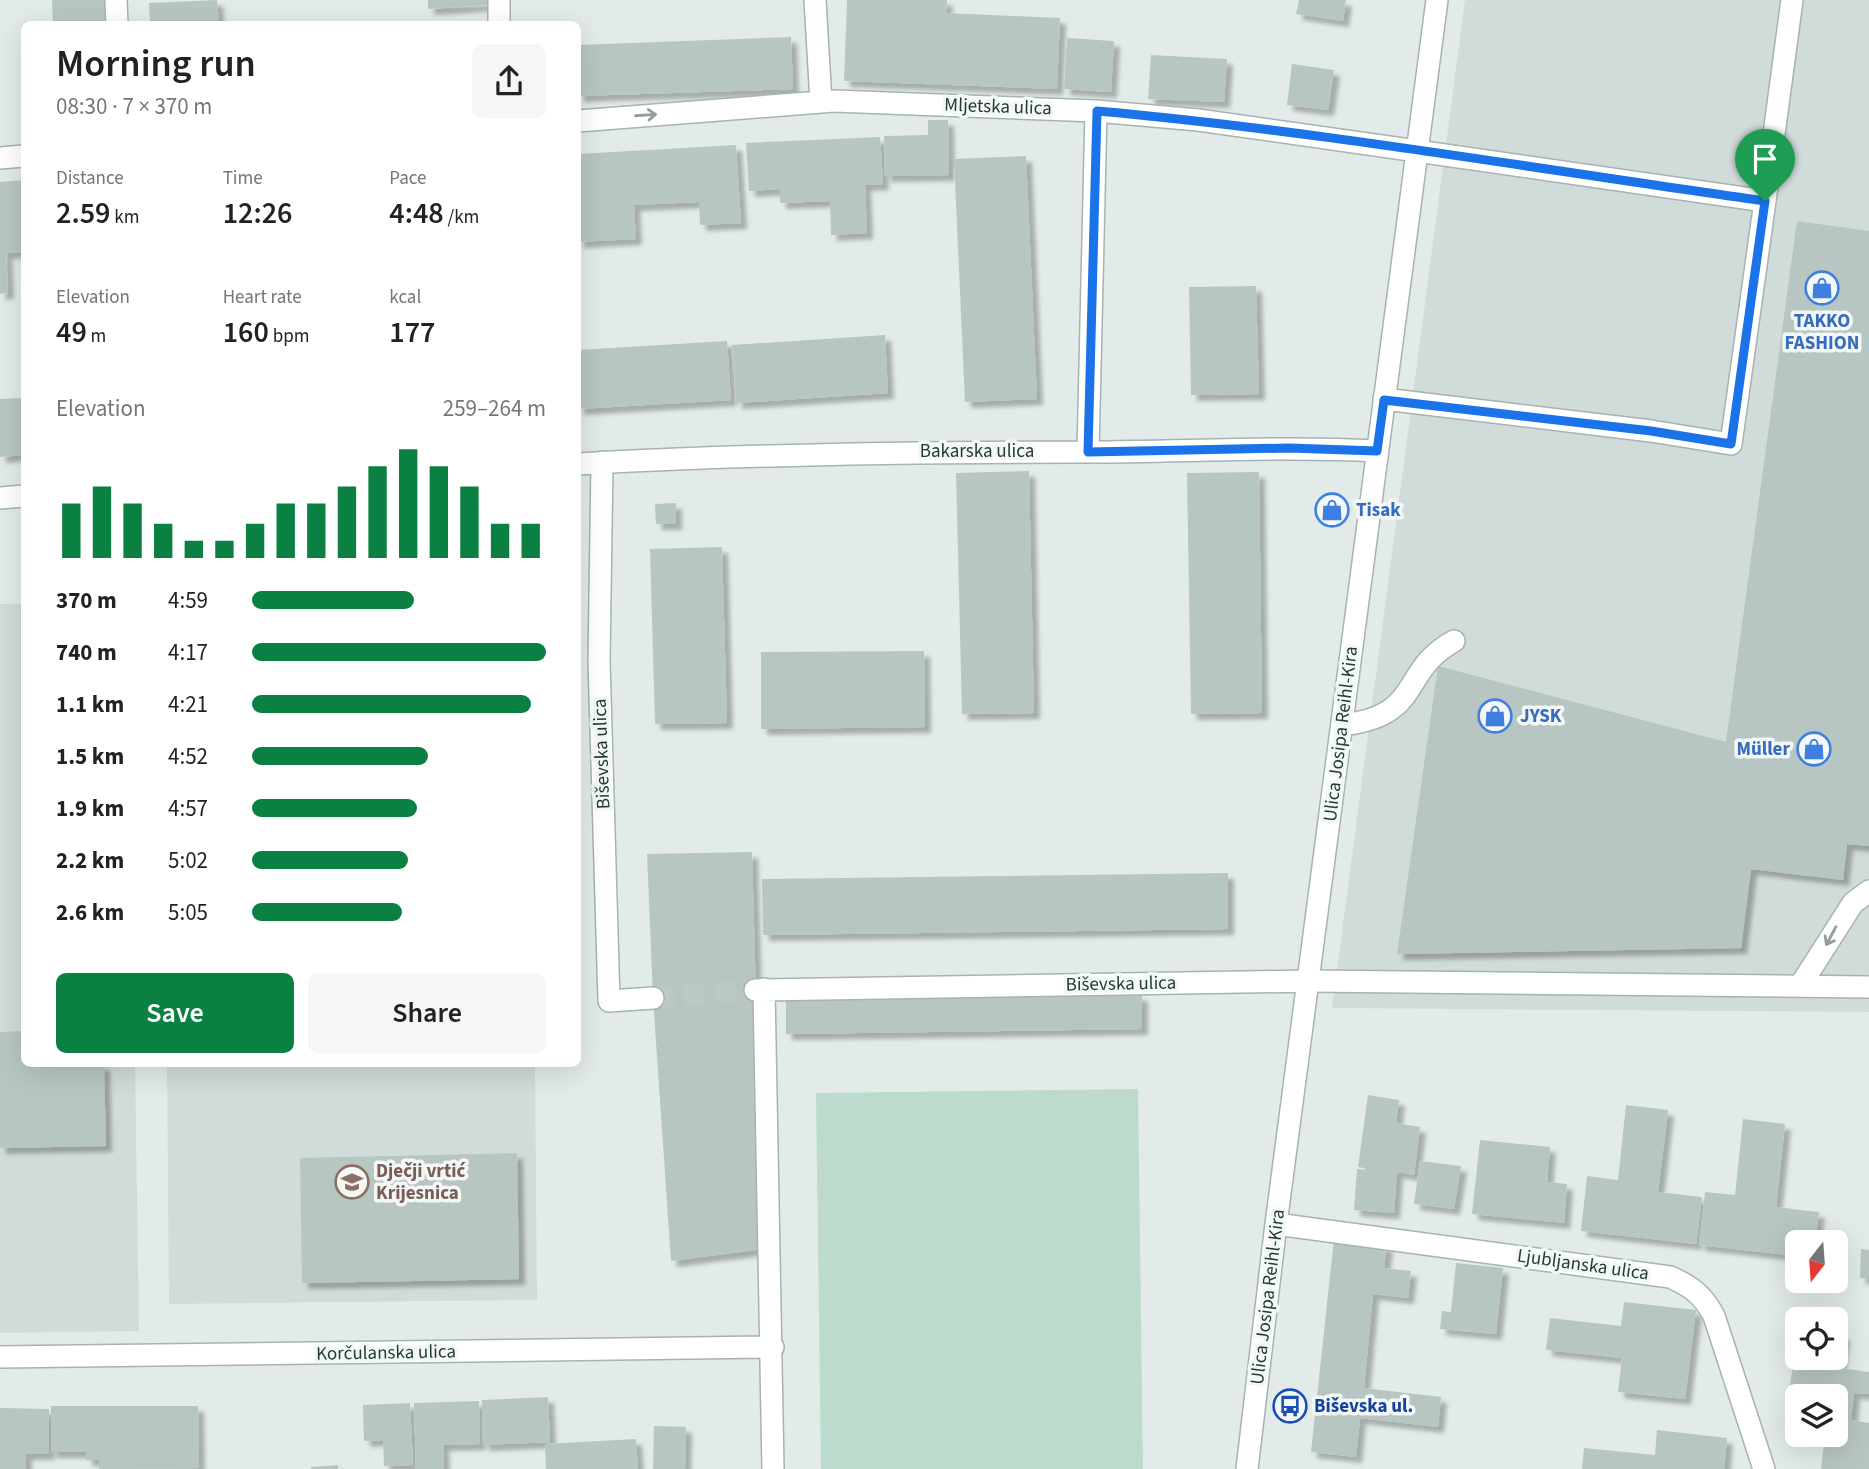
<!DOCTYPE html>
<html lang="en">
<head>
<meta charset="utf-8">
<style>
	:root { --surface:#fff; --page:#f6f6f6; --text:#222; --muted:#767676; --accent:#0b8043 }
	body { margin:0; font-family:"Source Sans 3",sans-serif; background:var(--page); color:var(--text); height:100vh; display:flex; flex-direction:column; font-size:26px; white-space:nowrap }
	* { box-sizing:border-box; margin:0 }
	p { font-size:23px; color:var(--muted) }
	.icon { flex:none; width:38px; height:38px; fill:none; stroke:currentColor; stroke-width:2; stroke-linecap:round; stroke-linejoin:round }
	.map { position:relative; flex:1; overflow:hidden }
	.drawer { position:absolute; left:21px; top:21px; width:560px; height:1046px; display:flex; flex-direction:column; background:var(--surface); border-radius:10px; box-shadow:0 7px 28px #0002 }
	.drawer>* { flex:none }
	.needle { width:46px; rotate:197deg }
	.buttons { position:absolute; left:1785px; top:1230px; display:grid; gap:14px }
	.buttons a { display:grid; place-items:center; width:63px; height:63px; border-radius:10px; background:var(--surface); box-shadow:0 7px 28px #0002; font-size:35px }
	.pin { position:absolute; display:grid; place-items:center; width:60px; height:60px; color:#fff; margin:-72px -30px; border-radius:50% 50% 50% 0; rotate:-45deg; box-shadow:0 0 7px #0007 }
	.pin .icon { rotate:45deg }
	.round { display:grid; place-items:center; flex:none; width:74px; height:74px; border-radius:10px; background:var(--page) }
	.summary { display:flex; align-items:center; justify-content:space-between; height:119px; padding:0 35px }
	h1 { font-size:38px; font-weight:600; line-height:52px }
	.figures { display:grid; grid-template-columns:repeat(3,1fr); gap:10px; height:119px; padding:7px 35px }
	.figures div { display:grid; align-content:center }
	.figures b { font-size:30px; font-weight:600 }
	.figures small { font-size:19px; font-weight:400 }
	.figures p { font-size:19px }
	.chart { height:196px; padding:14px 35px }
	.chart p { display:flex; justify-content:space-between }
	.chart svg { width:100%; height:126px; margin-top:7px; stroke:var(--accent); stroke-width:6 }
	.cta { display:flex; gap:14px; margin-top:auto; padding:14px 35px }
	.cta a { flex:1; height:80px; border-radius:10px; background:var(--accent); color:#fff; font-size:28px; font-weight:600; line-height:80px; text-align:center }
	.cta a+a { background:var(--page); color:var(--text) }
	ul { padding:0 35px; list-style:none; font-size:23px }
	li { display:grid; grid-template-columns:112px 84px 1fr; align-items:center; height:52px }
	li i { height:18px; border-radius:9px; background:var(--accent) }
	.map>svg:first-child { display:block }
	.built { fill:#d1dbd9 }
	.pitch { fill:#bddbcc }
	.building { fill:#b8c6c3; filter:url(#shadow) }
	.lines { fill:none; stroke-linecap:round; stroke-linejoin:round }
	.street-tunnel { stroke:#bcc8c6; stroke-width:21; stroke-dasharray:21 10; stroke-linecap:butt }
	.lane-casing { stroke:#a5b3b1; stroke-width:24 }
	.street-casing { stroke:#a5b3b1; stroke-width:24 }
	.lane { stroke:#fff; stroke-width:21 }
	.street { stroke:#fff; stroke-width:21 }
	.oneway { stroke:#929d9c }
	.route-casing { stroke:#fff; stroke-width:14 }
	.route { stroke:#1a73e8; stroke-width:9 }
	.labels { text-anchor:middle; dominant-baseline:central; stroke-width:7; stroke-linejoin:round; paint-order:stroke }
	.street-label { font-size:19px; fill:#243b3a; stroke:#f3f8f7 }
	.shop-label { font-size:19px; font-weight:bold; fill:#366cbe; stroke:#f3f8f7; text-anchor:start }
	.education-label { font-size:19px; font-weight:bold; fill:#785e54; stroke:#f3f8f7; text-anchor:start }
	.transit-label { font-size:19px; font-weight:bold; fill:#164399; stroke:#f3f8f7; text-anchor:start }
</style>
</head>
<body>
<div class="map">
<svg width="1869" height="1469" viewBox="0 0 1869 1469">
	<defs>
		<filter id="shadow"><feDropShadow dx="6" dy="6" stdDeviation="2" flood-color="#0004"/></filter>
	</defs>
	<rect width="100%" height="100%" fill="#e2ebe9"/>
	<path class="built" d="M1465 0H1869V1012L1332 1008Z
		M0 604H24V1064H135L139 1331 0 1333Z
		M167 1064H535L537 1300 169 1304Z"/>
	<path class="pitch" d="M1138 1089 1143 1469H821L816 1093Z"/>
	<path class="building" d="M52 0H107V24H53Z
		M217 0 219 24H150L149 3Z
		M428 0H489V5L428 9Z
		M847 0H947L946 13 1060 18 1057 89 844 81Z
		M1299 0H1346L1343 21 1296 14Z
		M791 37 793 89 578 96V45Z
		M1067 38 1114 41 1111 92 1064 89Z
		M1151 55 1227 59 1224 102 1148 99Z
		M1292 64 1334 70 1328 110 1287 105Z
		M928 120H948L949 175 885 176 884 136 928 135Z
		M880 137 883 184 865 185 867 233 831 235 830 201 780 203V189L749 191 746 143Z
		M736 145 741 223 700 225 699 202 634 205 636 239 578 242V154Z
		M1026 156 1037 399 965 402 954 159Z
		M24 180V252L6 253 8 293 0 294V182Z
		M1797 221 1869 231V846L1847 844 1843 880 1751 869 1741 948 1397 954 1438 666 1726 742Z
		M1256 286 1259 394 1191 395 1189 287Z
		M885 335 888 393 736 403 732 345Z
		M727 341 731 400 578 409V350Z
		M24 398V455L0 457V399Z
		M1029 471 1034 713 962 714 956 473Z
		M1259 472 1262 713 1191 714 1187 473Z
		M676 503V524H656L655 504Z
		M722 547 727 723 655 724 650 549Z
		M924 651 925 727 761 729V652Z
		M752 852 763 1249 671 1261 653 998 647 854Z
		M1228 873V929L763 935 762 879Z
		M1142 995V1029L786 1034V1001Z
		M24 1031V1064H104L106 1146 0 1148V1032Z
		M1368 1095 1399 1100 1396 1123 1420 1127 1414 1175 1397 1172 1394 1213 1354 1210 1357 1169 1386 1172 1358 1167Z
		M1626 1105 1668 1110 1658 1192 1702 1197 1696 1244 1581 1231 1587 1176 1618 1180Z
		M1743 1119 1785 1124 1776 1207 1819 1212 1815 1242H1797V1256L1699 1245 1705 1192 1735 1195Z
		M1480 1140 1550 1147 1547 1182 1567 1184 1564 1223 1472 1214Z
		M517 1153 519 1279 302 1283 300 1158Z
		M1420 1161 1461 1166 1454 1209 1414 1204Z
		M1334 1239 1387 1245 1384 1268 1411 1271 1408 1298 1373 1294 1364 1388 1441 1397 1438 1427 1360 1418 1356 1457 1311 1452Z
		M1861 1249 1869 1250V1279L1860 1278Z
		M1456 1263 1503 1268 1496 1334 1440 1329 1442 1311 1451 1312Z
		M1624 1302 1696 1310 1685 1399 1618 1392 1622 1358 1546 1350 1550 1318 1621 1326Z
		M1836 1333 1844 1334 1840 1368 1869 1372V1394L1854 1393 1851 1420 1869 1423V1469H1821L1825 1435H1836V1396H1797V1409L1787 1408 1796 1342 1797 1358H1836Z
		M548 1397 550 1442 483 1445 482 1400Z
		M479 1401 480 1444 443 1445 444 1469H416L414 1403Z
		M410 1403 413 1465 384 1466 383 1440 364 1441 363 1405Z
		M51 1406H198L199 1468 99 1469V1460H86V1452H51Z
		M0 1408 49 1409V1454H26V1469H0Z
		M654 1426 686 1427 685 1469H653Z
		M1657 1430 1727 1438 1724 1469H1582L1584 1448 1655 1455Z
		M636 1439 638 1469H546L545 1444Z
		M338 1465V1469H311V1467Z"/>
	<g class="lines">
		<path class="street-tunnel" d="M653 998 755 990"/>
		<defs>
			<path id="lane" d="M1417 151 1765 201 1792 0
				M1384 399 1651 431 1731 444 1765 201
				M1342 725C1424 716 1399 671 1454 641
				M1309 981 1869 987
				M1800 986 1853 903 1869 891"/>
			<path id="street" d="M116 0 117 24
				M499 0V24
				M815 0 821 102
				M578 121 834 101 1096 111 1198 120 1417 151
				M0 158 24 156
				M1088 452 1096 111
				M602 462 599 661 609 1001 653 998
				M578 464C747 454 916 452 1086 452 1183 452 1280 446 1377 451
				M0 498 24 496
				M764 989 773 1469
				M755 990 1309 981
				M1276 1224 1670 1277C1691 1286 1703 1295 1714 1316L1764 1469
				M0 1357 773 1347
				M1247 1469 1276 1224 1437 0"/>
		</defs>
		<use href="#lane" class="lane-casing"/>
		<use href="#street" class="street-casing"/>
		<use href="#lane" class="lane"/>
		<use href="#street" class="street"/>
	</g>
	<defs><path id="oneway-shaft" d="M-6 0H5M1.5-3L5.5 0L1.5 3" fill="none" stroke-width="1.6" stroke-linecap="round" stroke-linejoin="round" transform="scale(1.75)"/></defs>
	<g class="oneway">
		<use href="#oneway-shaft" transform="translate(646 115) rotate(-4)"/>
		<use href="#oneway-shaft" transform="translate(1831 936) rotate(118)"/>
	</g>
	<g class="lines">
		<defs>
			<path id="route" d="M1097 111C1320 131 1542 170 1765 201L1731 444 1651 431 1384 400 1377 451 1289 448 1088 452Z"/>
		</defs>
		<use href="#route" class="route-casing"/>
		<use href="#route" class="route"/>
	</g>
	<defs>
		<symbol id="shop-ring" viewBox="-11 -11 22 22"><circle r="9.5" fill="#f3f8f7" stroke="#3f7fe0" stroke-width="1.5"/><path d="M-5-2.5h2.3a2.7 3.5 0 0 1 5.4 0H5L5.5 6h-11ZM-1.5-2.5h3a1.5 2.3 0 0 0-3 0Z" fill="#3f7fe0"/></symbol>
		<symbol id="school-ring" viewBox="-11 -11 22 22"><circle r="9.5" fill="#f3f8f7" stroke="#8d6e63" stroke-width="1.5"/><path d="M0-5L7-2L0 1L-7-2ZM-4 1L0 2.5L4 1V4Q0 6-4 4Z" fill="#8d6e63"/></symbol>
		<symbol id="bus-ring" viewBox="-11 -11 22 22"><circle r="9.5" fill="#f3f8f7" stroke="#1a4fb4" stroke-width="1.5"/><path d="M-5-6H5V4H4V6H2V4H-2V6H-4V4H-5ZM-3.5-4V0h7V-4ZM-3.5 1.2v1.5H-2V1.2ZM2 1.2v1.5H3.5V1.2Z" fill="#1a4fb4"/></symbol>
	</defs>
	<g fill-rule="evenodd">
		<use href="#shop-ring" x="1803" y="269" width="38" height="38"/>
		<use href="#shop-ring" x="1313" y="491" width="38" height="38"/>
		<use href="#shop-ring" x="1476" y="697" width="38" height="38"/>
		<use href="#shop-ring" x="1795" y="730" width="38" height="38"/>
		<use href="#school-ring" x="333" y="1163" width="38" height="38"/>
		<use href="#bus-ring" x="1271" y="1387" width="38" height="38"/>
	</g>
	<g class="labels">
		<g class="street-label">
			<text transform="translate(998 107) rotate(2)">Mljetska ulica</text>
			<text x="977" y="451">Bakarska ulica</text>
			<text transform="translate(1341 734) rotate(-83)">Ulica Josipa Reihl-Kira</text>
			<text transform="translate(602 754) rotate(-92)">Biševska ulica</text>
			<text transform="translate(1121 984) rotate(-1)">Biševska ulica</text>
			<text transform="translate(1583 1265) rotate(8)">Ljubljanska ulica</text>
			<text transform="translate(1268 1297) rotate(-83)">Ulica Josipa Reihl-Kira</text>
			<text transform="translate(386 1353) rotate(-1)">Korčulanska ulica</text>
		</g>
		<g class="shop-label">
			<text x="1822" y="321" text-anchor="middle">TAKKO<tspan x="1822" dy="22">FASHION</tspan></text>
			<text x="1356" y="510">Tisak</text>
			<text x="1520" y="716">JYSK</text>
			<text x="1790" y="749" text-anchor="end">Müller</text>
		</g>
		<g class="education-label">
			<text x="376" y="1171">Dječji vrtić<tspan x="376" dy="22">Krijesnica</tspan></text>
		</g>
		<g class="transit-label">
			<text x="1314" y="1406">Biševska ul.</text>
		</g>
	</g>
</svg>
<div class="buttons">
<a><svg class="needle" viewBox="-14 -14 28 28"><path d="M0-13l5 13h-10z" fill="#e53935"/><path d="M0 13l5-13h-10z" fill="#767676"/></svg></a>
<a><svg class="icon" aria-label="locate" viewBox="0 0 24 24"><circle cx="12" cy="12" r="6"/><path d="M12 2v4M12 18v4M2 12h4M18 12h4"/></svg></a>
<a><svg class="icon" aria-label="layers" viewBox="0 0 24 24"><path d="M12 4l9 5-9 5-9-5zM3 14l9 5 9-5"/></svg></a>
</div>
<div class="pin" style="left:1765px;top:201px;background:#1e9e55"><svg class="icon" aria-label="arrive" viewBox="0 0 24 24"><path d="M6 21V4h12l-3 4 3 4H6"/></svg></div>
<section class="drawer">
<div class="summary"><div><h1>Morning run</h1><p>08:30 · 7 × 370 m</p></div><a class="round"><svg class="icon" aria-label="share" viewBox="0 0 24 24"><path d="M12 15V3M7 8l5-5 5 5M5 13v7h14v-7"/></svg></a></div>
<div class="figures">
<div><p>Distance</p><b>2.59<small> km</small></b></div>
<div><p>Time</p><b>12:26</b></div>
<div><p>Pace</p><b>4:48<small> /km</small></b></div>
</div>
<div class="figures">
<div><p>Elevation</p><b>49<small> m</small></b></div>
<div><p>Heart rate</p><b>160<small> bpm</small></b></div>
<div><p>kcal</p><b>177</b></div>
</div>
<div class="chart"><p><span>Elevation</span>259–264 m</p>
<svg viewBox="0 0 160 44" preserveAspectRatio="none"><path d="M5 44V25M15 44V19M25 44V25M35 44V32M45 44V38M55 44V38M65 44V32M75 44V25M85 44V25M95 44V19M105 44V12M115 44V6M125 44V12M135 44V19M145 44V32M155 44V32"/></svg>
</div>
<ul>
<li><b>370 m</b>4:59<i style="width:55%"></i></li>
<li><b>740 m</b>4:17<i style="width:100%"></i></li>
<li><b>1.1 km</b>4:21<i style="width:95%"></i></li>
<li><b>1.5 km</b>4:52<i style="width:60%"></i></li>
<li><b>1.9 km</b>4:57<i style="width:56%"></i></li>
<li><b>2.2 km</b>5:02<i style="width:53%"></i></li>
<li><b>2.6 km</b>5:05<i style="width:51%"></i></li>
</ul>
<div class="cta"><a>Save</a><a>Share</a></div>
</section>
</div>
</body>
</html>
